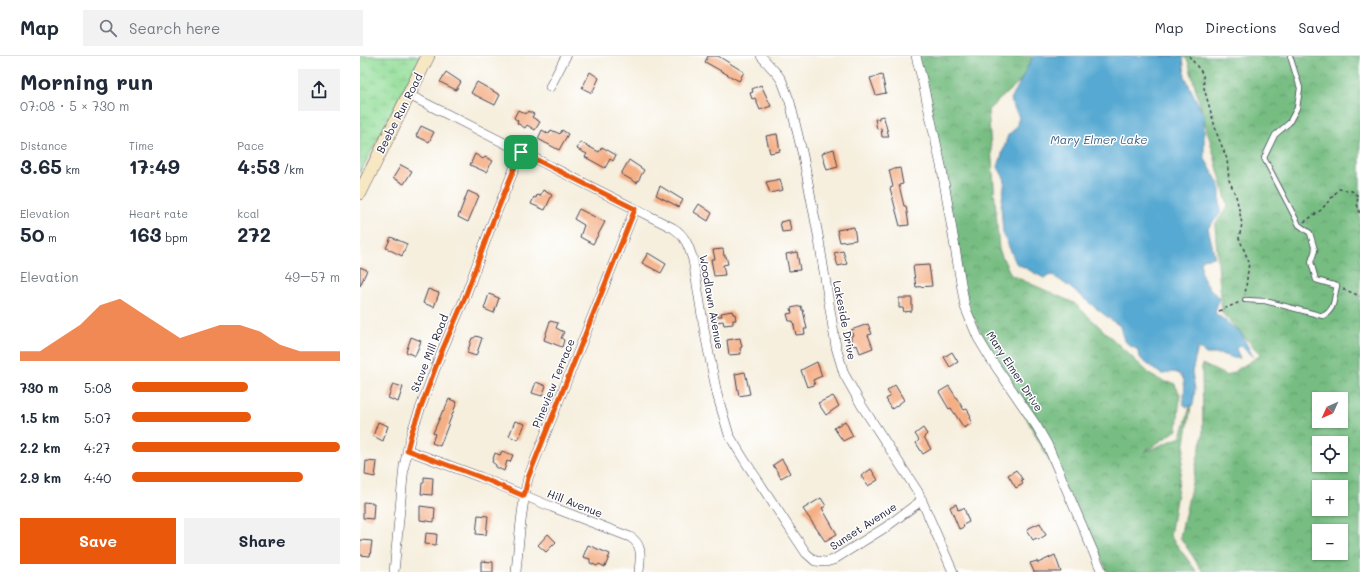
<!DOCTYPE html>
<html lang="en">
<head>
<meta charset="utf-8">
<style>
	:root { --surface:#fff; --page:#f2f2f3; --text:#1f2937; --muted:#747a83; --line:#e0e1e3; --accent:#ea580c }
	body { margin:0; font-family:Mali,sans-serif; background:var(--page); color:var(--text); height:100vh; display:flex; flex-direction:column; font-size:15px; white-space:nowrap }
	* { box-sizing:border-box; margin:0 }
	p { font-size:13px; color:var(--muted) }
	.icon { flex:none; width:22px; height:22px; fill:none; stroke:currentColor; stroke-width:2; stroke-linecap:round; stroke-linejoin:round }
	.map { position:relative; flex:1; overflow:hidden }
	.drawer { display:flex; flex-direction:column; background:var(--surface); width:360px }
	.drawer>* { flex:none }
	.needle { width:26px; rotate:225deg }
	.buttons { position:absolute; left:952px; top:336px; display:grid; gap:8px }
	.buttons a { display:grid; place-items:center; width:36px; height:36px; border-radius:0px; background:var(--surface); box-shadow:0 1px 3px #0004; font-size:20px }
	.pin { position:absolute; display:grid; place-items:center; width:34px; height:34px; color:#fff; margin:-17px; border-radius:8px; box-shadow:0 2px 6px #0006 }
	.round { display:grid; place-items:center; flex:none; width:42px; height:42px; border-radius:0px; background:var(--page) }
	.headline { display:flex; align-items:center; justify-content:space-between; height:68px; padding:0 20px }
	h1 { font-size:22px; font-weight:700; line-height:30px }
	.figures { display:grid; grid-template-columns:repeat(3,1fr); gap:6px; height:68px; padding:4px 20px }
	.figures div { display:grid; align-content:center }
	.figures b { font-size:20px; font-weight:700 }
	.figures small { font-size:11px; font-weight:400 }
	.figures p { font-size:11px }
	.chart { height:112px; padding:8px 20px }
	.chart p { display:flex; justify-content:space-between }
	.chart svg { width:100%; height:72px; margin-top:4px; fill:var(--accent); opacity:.7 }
	.primary-button { display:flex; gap:8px; margin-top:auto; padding:8px 20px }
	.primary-button a { flex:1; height:46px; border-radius:0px; background:var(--accent); color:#fff; font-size:16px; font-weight:700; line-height:46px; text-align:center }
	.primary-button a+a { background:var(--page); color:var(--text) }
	ul { padding:0 20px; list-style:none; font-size:13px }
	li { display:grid; grid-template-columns:64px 48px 1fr; align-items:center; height:30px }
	li i { height:10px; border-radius:5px; background:var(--accent) }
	header { display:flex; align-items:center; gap:24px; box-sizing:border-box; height:56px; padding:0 20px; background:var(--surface); border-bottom:1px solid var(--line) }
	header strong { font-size:19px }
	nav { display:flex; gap:22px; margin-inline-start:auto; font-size:14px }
	.search { width:280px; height:36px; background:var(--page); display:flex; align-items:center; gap:10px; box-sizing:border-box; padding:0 14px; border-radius:0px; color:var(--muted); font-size:15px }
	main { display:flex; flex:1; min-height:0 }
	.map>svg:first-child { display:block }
	.forest { fill:url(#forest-crowns); stroke:#4c705e; fill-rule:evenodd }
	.wetland { fill:url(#wetland-marsh); stroke:#5b806a }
	.water { fill:#57a9d2; stroke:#3c6686 }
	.building { fill:#f4af85 }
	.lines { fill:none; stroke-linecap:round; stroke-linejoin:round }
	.service-casing { stroke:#424153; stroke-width:6 }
	.minor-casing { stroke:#424153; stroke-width:10 }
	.secondary-casing { stroke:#424153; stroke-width:14 }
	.path { stroke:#424153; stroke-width:1.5; stroke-dasharray:3 3; stroke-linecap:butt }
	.service { stroke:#fff; stroke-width:4.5 }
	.minor { stroke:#fff; stroke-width:9 }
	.secondary { stroke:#f7e8c3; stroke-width:13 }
	.route-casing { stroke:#fff; stroke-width:8 }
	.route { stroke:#ea580c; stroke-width:5 }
	.labels { text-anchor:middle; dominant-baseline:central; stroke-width:3; stroke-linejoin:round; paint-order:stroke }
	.street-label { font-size:11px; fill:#22223b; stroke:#fff }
	.water-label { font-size:12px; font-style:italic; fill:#3a5f7f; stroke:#fff }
</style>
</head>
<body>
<header>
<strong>Map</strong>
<div class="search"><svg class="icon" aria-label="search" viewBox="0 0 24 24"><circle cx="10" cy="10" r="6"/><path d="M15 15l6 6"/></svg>Search here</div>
<nav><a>Map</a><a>Directions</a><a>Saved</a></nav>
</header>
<main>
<section class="drawer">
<div class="headline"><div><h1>Morning run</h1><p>07:08 · 5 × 730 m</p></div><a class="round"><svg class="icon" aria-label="share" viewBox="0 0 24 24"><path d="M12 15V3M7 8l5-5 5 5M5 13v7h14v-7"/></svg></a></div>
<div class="figures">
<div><p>Distance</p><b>3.65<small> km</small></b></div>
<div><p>Time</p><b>17:49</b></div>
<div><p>Pace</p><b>4:53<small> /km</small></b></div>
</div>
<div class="figures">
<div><p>Elevation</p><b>50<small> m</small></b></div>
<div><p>Heart rate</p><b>163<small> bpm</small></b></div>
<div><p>kcal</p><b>272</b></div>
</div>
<div class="chart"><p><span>Elevation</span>49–57 m</p>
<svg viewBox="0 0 160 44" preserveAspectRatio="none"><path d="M0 44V38L10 38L20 30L30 22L40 10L50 6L60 14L70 22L80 30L90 26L100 22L110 22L120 26L130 34L140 38L150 38L160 38V44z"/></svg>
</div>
<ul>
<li><b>730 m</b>5:08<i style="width:56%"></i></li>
<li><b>1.5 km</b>5:07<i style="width:57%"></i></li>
<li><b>2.2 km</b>4:27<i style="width:100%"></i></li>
<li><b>2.9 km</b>4:40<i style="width:82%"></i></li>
</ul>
<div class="primary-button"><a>Save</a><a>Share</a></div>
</section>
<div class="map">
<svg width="1000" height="516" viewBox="0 0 1000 516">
	<defs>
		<pattern id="forest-crowns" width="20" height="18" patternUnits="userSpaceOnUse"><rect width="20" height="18" fill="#77bd82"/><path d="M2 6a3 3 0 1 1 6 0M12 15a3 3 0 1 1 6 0" fill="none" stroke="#61996c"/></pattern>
		<pattern id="wetland-marsh" width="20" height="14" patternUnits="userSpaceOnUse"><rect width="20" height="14" fill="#94de9a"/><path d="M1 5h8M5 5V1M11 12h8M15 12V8" fill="none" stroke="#7fbe86"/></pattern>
	</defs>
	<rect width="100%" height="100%" fill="#fff"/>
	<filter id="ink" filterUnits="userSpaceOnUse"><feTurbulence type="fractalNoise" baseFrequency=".025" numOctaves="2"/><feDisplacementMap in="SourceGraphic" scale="8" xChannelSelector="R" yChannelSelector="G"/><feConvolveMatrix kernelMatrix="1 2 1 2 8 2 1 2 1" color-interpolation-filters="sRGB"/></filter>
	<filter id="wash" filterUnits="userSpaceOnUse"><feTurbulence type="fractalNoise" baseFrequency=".012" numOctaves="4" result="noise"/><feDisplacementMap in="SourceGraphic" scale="16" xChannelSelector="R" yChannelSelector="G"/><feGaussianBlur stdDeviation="0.9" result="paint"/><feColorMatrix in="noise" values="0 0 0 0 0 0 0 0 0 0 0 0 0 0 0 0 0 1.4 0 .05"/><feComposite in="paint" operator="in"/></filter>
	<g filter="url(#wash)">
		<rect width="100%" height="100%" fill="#f6efde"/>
		<path class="forest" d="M552 0H671L672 14 628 54 639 194 651 219 714 247 792 320 805 326 814 327 820 338 817 374 784 396 821 381 832 344 810 480 837 516H748L606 248 566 32Z
			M824 0H1000V516H843L820 481 843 378 842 308 867 320 901 299 862 257 855 169 868 150 828 5ZM959 343H981V365H959ZM959 387H981V409H959ZM959 431H981V453H959ZM959 475H981V497H959Z"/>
		<path class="wetland" d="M0 0H61L0 117Z"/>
		<path class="water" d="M673 0H823L825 21 844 60V101L860 130V158L848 172 855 201 842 203C838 222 847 229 859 242L855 257 881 277 893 301 880 289 877 290 876 293 880 302H874L861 298H846L838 291 832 316 835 333 833 349 827 351 823 348C824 339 828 320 817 317 812 315 807 318 802 318 799 317 785 306 782 304 779 301 778 296 777 293 764 288 763 283 760 270 736 254 716 234 692 219L684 222 656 207 643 177 641 150 645 124 638 111 648 79 656 72 659 61 652 48 651 41 657 32Z"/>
		<g id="blocks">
			<path class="building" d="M348 0H358L384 16 379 25 345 6Z
				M86 16 101 26 96 34 80 26Z
				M230 16 239 22 232 37 222 32Z
				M522 19 526 37 516 39 510 22Z
				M117 26 140 39 135 49 111 37Z
				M401 29 411 50 400 54 395 42 392 43 390 37 393 36 392 33Z
				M158 54 166 58 168 55 174 58 172 61 180 66 175 74 167 69 165 72 157 67 158 65 154 62Z
				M523 60 524 62 529 81H522L521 72 517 73 515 63H519V61Z
				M61 70 74 76 69 86 56 80Z
				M182 74 189 78 191 74 200 78 202 74 208 78 199 94 178 83Z
				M417 78 420 95 410 97 406 80Z
				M220 86 239 96 242 91 256 99 253 105 250 103 245 112 225 101 227 98 217 93Z
				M474 93 478 111 467 114 462 98 464 97V96Z
				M115 98 123 103 125 101 133 105 126 116 110 109Z
				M269 104 284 114 277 127 261 118Z
				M41 109 52 115 44 128 33 122Z
				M540 112 543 128 539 129 544 150H546L549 169 540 170 530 132 533 131 529 114Z
				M420 123 423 134 410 137 406 126Z
				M300 130 323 144 319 151 296 139Z
				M183 134 192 139 185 154 171 148 174 141 176 142 177 139 180 140Z
				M108 135 119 140 108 166 98 161Z
				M339 148 352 157 348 165 334 156Z
				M219 153 245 166 233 188 220 181 224 169 214 163Z
				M429 164 431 175 422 176 420 166Z
				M494 171 496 184 480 186 477 174Z
				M31 181 47 188 42 200 26 192Z
				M363 193 364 200H366L368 208 363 209 365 219 354 220 351 203H355L353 194Z
				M483 195 487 208 478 210 474 197Z
				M437 196 440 214 429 215 426 198Z
				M288 197 306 208 301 217 282 207Z
				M569 209 572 230 556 231 553 210Z
				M0 211 7 214 0 230Z
				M68 233 79 237 74 251 63 247Z
				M129 238 139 242 134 257 124 253Z
				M539 242H552V255L544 256 543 252H539Z
				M441 250 442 254H443L447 273H444L445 278 436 279 433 265H429L427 258 432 257 431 252Z
				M372 255 373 258H375L376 264H373V268L364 269 363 265 356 266V260H362L361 257Z
				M190 265 198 267 196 272 204 276 201 282 204 284 202 291 184 284Z
				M508 268 512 278 508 279 513 292 500 297 497 289 494 290 491 283V280L493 279 491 274Z
				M116 280 122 282 116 300 107 297 112 282H114Z
				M51 281 61 285 55 300 46 296Z
				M380 282 382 291 380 292 381 298 369 299 367 284Z
				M592 296 598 306 590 311 584 301Z
				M457 306 462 320 453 324 455 329 447 331 441 314Z
				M385 316 390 338 379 340 375 318Z
				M176 326 186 330 182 340 172 337Z
				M33 328 43 331 38 346 28 342Z
				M535 329 544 344 532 353 526 343 531 340 527 335Z
				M589 330 604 354 607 353 611 360 609 362 612 367 604 372 591 352 589 353 579 336Z
				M473 340 479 350 466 359 458 347Z
				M89 343 97 346 80 390 72 387 75 378 73 377 83 354 84 355Z
				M155 365 165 368 158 384 149 380Z
				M485 365 493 380 483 385 474 372Z
				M18 366 28 370 23 385 13 380Z
				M563 372 567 378 564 381 571 393 563 398 556 387 559 384 555 378Z
				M142 395 153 399 150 406 147 405 144 415 136 411V409L132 406 135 397 140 399Z
				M422 403 430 417 421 422 413 409Z
				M6 405 17 406 15 421 5 419Z
				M511 413 518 424 508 430 501 420Z
				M656 414 663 424 661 425 663 428 656 432 648 419Z
				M64 421 73 422 72 439 61 438 62 427H64Z
				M461 442 466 450 462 452 477 478 465 485 443 453Z
				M3 446 14 447 13 463 3 462Z
				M596 448 598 454 604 452 609 466 603 469 604 471 599 473 590 451Z
				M60 450 75 452 74 466 60 464Z
				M118 459 128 460 126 479 116 478Z
				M680 467 686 479 678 484 676 482 673 484 667 475 669 472Z
				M66 477 77 478 76 489 65 488Z
				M188 478 196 486 186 496 178 489Z
				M0 484 12 485 10 500 0 499Z
				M228 489 250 498 245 511 239 508 237 510 230 507V503L223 501Z
				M695 499 701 516H674L670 507 677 505 678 507Z
				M121 505 133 506V516H121Z"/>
		</g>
	</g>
	<g filter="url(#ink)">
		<use href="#blocks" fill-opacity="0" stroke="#424153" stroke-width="1"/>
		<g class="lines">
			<defs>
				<path id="service" d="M885 244 905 245 963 260C976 253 973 243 977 230L956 224 951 206 955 194 950 177 939 169 904 102 915 79 929 67 937 52 940 32 930 0"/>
				<path id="minor" d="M401 0 418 19 422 25 430 46 443 100 459 184 476 291 484 318 502 350 558 436 593 516
					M556 0 562 23 582 114 605 251 618 282 630 302 676 369 687 388 742 516
					M190 31 206 0
					M49 39 313 172C325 179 329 191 333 204L345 278 357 338 369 379 385 405 446 497 455 505 466 506 473 504 526 471 562 444
					M47 394 120 421 192 451 270 481C284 489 280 503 279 516
					M34 516 44 410 52 375 81 297 104 244 131 170 161 96
					M156 516C159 484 161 453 168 422L275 153"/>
				<path id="secondary" d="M0 137 68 0"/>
			</defs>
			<use href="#service" class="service-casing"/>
			<use href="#minor" class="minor-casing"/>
			<use href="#secondary" class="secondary-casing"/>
			<path class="path" d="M829 0 843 18 844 32 857 78 867 103 869 124 876 140 879 153 882 168 879 182 889 206 885 239
				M944 166 961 154 979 133 992 135 998 140 997 148 1000 158
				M983 233 1000 240
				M859 255 880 246"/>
			<use href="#service" class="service"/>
			<use href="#minor" class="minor"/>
			<use href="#secondary" class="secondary"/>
		</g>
	</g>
	<g class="lines" filter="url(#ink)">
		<defs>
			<path id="route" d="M161 96 275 153 168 422 164 440 120 421 47 394 52 375 81 297 104 244 131 170Z"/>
		</defs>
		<use href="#route" class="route-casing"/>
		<use href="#route" class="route"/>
	</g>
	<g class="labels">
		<g class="street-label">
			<text transform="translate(39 57) rotate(-63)">Beebe Run Road</text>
			<text transform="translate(352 246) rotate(80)">Woodlawn Avenue</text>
			<text transform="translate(485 264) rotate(79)">Lakeside Drive</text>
			<text transform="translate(69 297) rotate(-68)">Stave Mill Road</text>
			<text transform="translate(655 315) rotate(57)">Mary Elmer Drive</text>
			<text transform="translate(193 327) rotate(-68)">Pineview Terrace</text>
			<text transform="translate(215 447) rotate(21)">Hill Avenue</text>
			<text transform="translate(503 470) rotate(-33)">Sunset Avenue</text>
		</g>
		<g class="water-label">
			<text x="739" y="83">Mary Elmer Lake</text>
		</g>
	</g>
</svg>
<div class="buttons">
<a><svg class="needle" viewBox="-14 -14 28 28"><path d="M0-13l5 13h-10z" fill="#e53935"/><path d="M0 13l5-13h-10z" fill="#747a83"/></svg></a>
<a><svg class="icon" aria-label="locate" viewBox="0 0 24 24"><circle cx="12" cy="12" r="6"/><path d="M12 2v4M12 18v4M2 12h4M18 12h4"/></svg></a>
<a>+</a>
<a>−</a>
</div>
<div class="pin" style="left:161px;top:96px;background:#1e9e55"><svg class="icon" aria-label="arrive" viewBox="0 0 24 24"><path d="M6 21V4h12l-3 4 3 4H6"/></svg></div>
</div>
</main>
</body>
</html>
